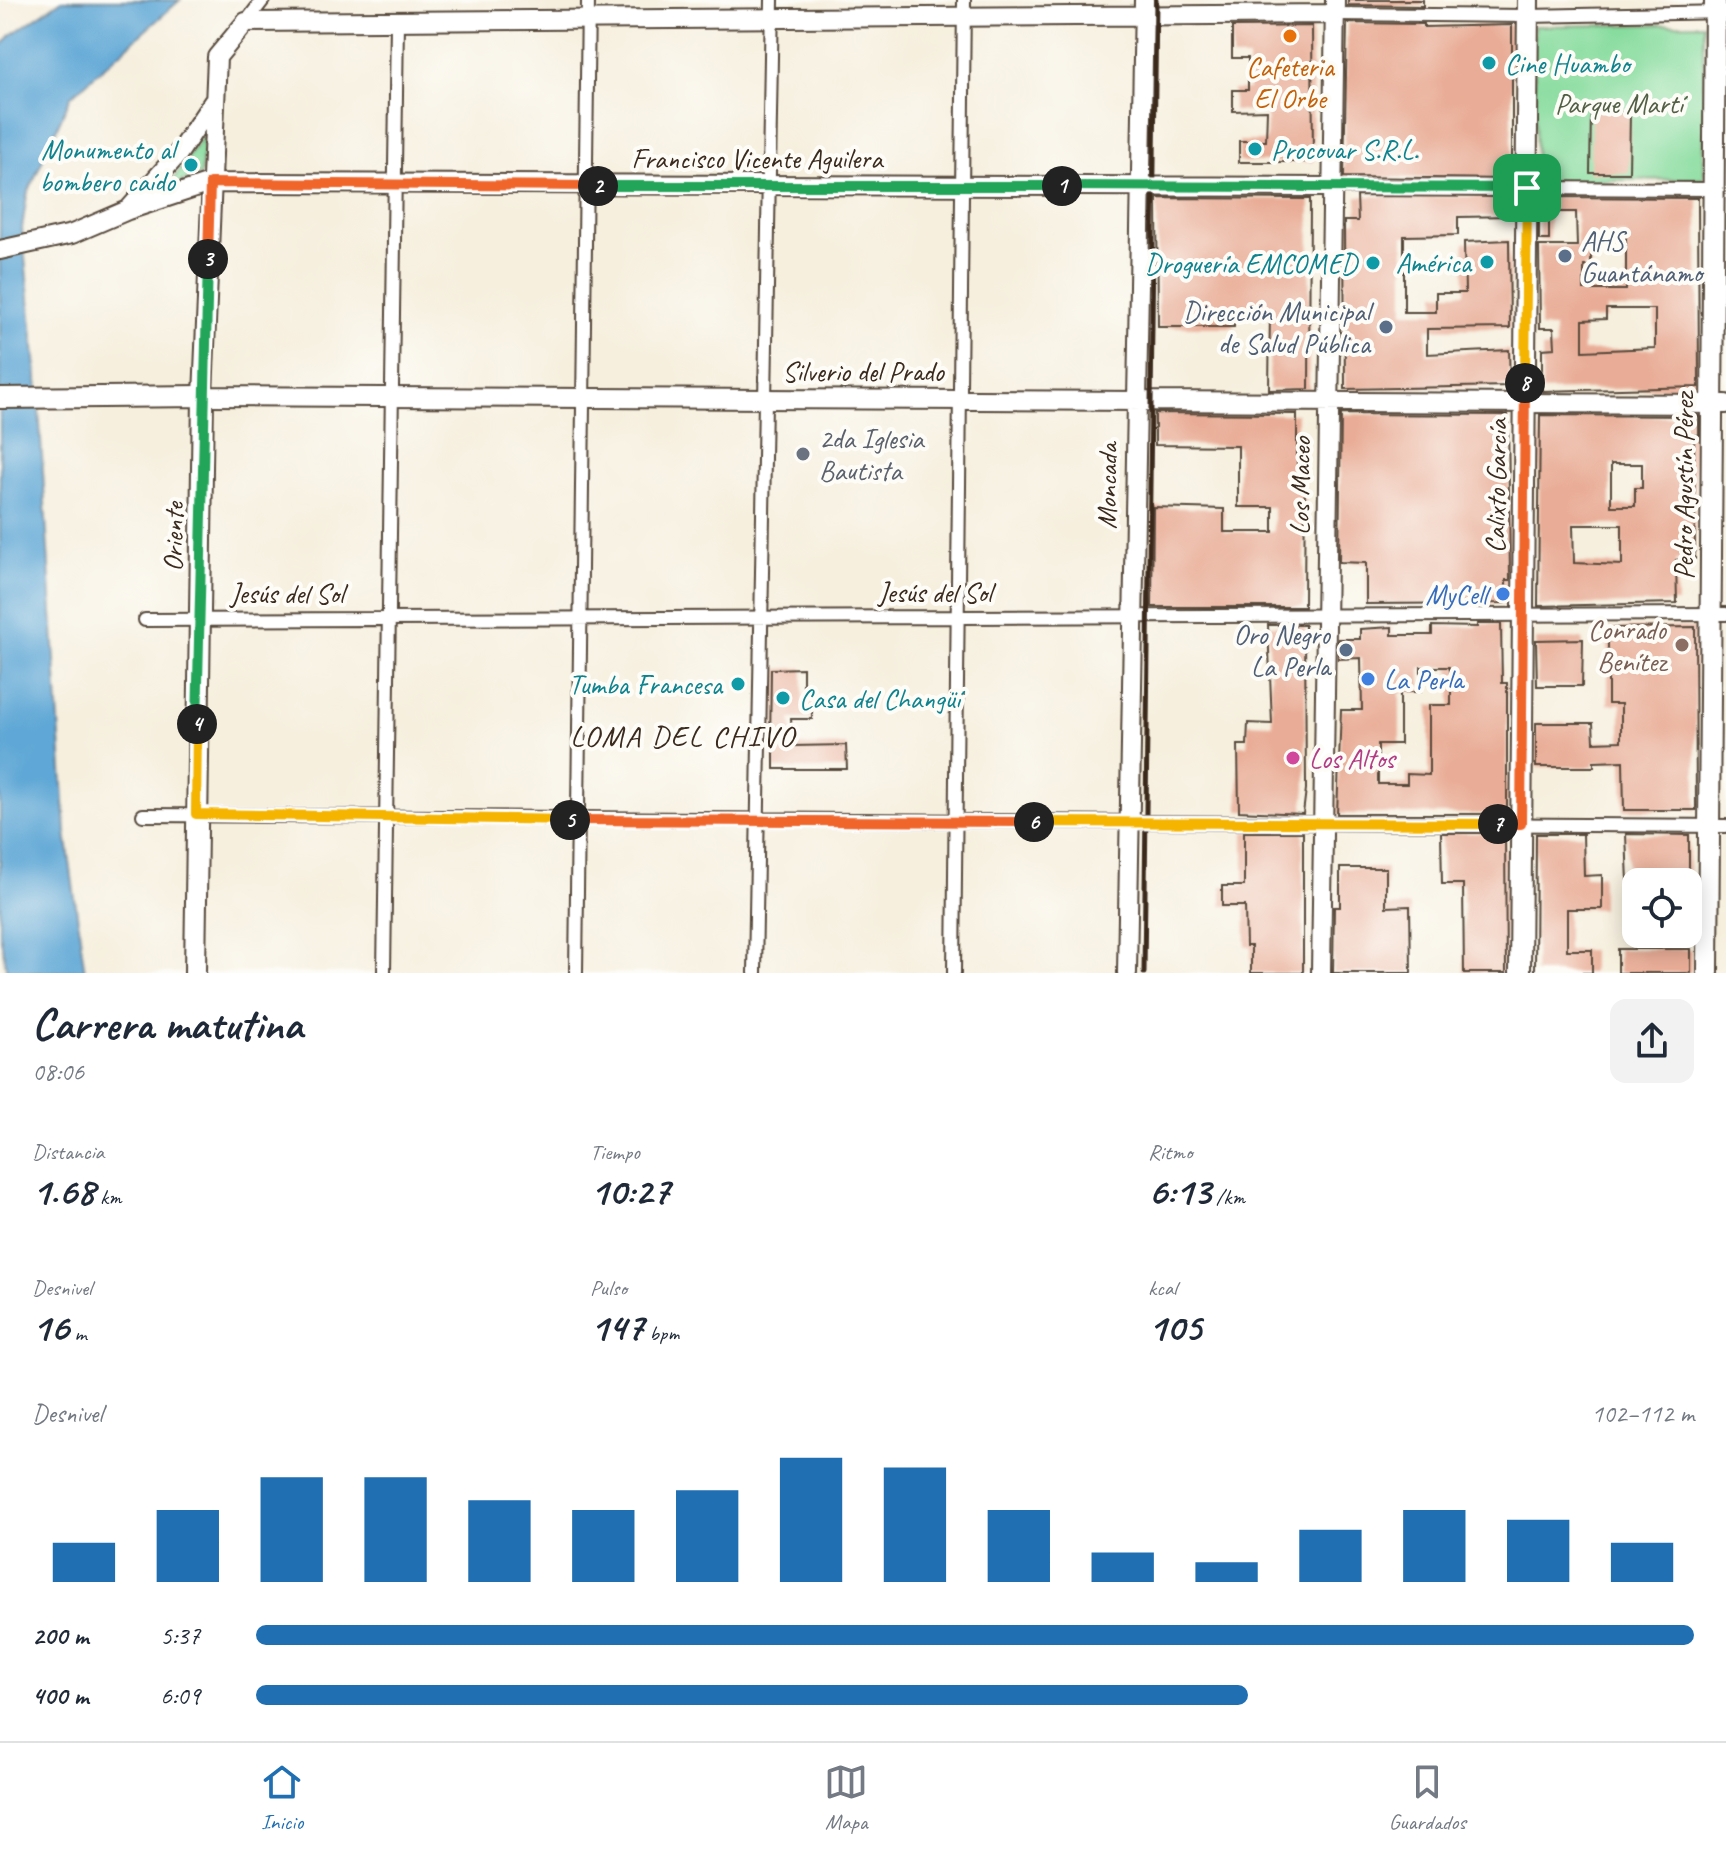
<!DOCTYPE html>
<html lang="es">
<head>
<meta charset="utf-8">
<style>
	:root { --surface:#fff; --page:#f2f2f3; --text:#1f2937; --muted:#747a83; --line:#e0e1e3; --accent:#1f6fb2 }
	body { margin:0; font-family:Caveat,sans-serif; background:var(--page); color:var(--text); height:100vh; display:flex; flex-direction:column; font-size:30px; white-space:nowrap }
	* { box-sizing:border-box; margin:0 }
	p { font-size:26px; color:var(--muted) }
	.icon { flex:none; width:44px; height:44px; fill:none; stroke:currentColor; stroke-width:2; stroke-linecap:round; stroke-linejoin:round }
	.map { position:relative; height:973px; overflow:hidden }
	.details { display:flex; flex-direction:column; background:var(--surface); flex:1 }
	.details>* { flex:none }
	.tools { position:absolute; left:1622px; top:868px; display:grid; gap:16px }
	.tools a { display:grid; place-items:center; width:80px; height:80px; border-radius:16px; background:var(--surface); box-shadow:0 4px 20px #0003; font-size:40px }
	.pin { position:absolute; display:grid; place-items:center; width:68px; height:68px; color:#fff; margin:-34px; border-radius:16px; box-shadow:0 4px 12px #0006 }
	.km { position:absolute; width:40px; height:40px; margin:-20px; border-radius:50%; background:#222; color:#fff; font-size:22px; line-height:40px; text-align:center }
	.round { display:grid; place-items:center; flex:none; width:84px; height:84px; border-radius:16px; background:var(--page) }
	.overview { display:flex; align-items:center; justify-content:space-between; height:136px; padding:0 32px }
	h1 { font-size:44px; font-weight:600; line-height:60px }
	.metrics { display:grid; grid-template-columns:repeat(3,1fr); gap:12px; height:136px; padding:8px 32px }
	.metrics div { display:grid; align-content:center }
	.metrics b { font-size:40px; font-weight:600 }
	.metrics small { font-size:22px; font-weight:400 }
	.metrics p { font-size:22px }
	.chart { height:224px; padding:16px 32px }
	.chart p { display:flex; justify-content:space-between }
	.chart svg { width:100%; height:144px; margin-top:8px; stroke:var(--accent); stroke-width:6 }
	ul { padding:0 32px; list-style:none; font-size:26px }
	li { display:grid; grid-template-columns:128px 96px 1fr; align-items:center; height:60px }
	li i { height:20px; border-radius:10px; background:var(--accent) }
	.tab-bar { display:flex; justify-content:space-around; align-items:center; height:112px; border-top:2px solid var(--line); background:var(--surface); font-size:22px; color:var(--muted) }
	.tab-bar a { display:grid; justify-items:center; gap:4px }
	.tab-bar .active { color:var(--accent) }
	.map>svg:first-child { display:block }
	.green { fill:#87dc9e; stroke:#61835e; stroke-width:2 }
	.water { fill:#5fa7d6; stroke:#4d687a; stroke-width:2 }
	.building { fill:#e9ad97; fill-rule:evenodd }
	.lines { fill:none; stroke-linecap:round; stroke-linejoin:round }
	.street-casing { stroke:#57483b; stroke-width:16 }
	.secondary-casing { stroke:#57483b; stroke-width:22 }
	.primary-casing { stroke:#57483b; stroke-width:24 }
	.street { stroke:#fff; stroke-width:12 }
	.secondary { stroke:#fff; stroke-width:18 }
	.primary { stroke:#fff; stroke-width:20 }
	.rail { stroke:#3b2a1e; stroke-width:5 }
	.split-1-casing { stroke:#fff; stroke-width:16 }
	.split-2-casing { stroke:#fff; stroke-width:16 }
	.split-3-casing { stroke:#fff; stroke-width:16 }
	.split-4-casing { stroke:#fff; stroke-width:16 }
	.split-5-casing { stroke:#fff; stroke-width:16 }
	.split-6-casing { stroke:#fff; stroke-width:16 }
	.split-7-casing { stroke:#fff; stroke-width:16 }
	.split-8-casing { stroke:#fff; stroke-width:16 }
	.split-9-casing { stroke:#fff; stroke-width:16 }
	.split-1 { stroke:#22a559; stroke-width:10 }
	.split-2 { stroke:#22a559; stroke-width:10 }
	.split-3 { stroke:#f0652b; stroke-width:10 }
	.split-4 { stroke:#22a559; stroke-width:10 }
	.split-5 { stroke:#f5b400; stroke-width:10 }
	.split-6 { stroke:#f0652b; stroke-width:10 }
	.split-7 { stroke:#f5b400; stroke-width:10 }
	.split-8 { stroke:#f0652b; stroke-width:10 }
	.split-9 { stroke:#f5b400; stroke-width:10 }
	.food-dot { fill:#e8710a; stroke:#fdfcf7; stroke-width:3 }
	.culture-dot { fill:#0f9aa8; stroke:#fdfcf7; stroke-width:3 }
	.service-dot { fill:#5c6f8a; stroke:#fdfcf7; stroke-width:3 }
	.worship-dot { fill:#6b7280; stroke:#fdfcf7; stroke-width:3 }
	.shop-dot { fill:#3f7fe0; stroke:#fdfcf7; stroke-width:3 }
	.education-dot { fill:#8d6e63; stroke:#fdfcf7; stroke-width:3 }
	.hotel-dot { fill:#d1479c; stroke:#fdfcf7; stroke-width:3 }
	.labels { text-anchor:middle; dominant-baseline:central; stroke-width:8; stroke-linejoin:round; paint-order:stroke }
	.culture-label { font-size:28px; fill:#0d838f; stroke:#fdfcf7; text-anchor:end }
	.food-label { font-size:28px; fill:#c56008; stroke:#fdfcf7 }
	.park-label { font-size:28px; fill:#525f44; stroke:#fdfcf7 }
	.street-label { font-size:28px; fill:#3b2a1e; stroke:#fdfcf7 }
	.service-label { font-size:28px; fill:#4e5e75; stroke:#fdfcf7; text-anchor:end }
	.worship-label { font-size:28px; fill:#5b616d; stroke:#fdfcf7; text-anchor:start }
	.shop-label { font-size:28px; fill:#366cbe; stroke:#fdfcf7; text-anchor:end }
	.education-label { font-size:28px; fill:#785e54; stroke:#fdfcf7; text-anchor:end }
	.hotel-label { font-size:28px; fill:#b23c85; stroke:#fdfcf7; text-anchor:start }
	.neighbourhood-label { font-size:30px; letter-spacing:2px; fill:#3b2a1e; stroke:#fdfcf7 }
</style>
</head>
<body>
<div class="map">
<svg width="1726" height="973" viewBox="0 0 1726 973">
	<rect width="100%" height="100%" fill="#fdfcf7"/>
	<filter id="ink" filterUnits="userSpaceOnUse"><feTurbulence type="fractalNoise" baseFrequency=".0125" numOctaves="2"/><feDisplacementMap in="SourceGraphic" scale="16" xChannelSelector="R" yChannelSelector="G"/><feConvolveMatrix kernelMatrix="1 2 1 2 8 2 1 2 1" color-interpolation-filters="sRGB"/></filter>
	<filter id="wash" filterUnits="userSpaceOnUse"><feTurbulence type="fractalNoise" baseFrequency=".006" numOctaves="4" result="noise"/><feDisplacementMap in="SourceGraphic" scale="32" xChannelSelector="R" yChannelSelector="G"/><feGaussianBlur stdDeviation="1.8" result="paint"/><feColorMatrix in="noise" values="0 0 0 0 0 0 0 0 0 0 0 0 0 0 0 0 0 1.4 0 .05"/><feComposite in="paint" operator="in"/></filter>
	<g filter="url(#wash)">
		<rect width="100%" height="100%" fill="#f6efde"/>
		<path class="green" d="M1703 24 1704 179 1536 181 1534 26Z
			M204 134 201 175 169 186Z"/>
		<path class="water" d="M62 0H180L71 96 27 195 22 228 37 377 66 832 85 973H7L0 933V48L11 35Z"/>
		<g id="blocks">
			<path class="building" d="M1348 0H1423V6L1348 5Z
				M1347 23 1424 24V27L1512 25V179L1344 177Z
				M1312 26 1313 162H1239V141H1266L1267 110 1233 111V90H1248V58H1232V27Z
				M1591 111 1630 112 1629 173H1590Z
				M1357 196 1512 197V216L1458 217V235L1404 236V312H1436V293H1465L1464 242 1509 240 1510 328 1427 329V354L1509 350 1510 386 1345 389 1344 221H1358Z
				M1539 197 1698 198 1699 387 1542 391V349L1555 348 1554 328H1540L1539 246H1577L1576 212H1549V240H1539ZM1626 234V290H1584V266H1591V235ZM1606 309H1655V348L1583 351V320L1606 319Z
				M1157 198 1310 199 1309 389 1269 390 1270 311H1234V327H1158Z
				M1155 413 1297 414V466H1305L1304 607H1152L1153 507 1224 509V532H1273V507H1238V446L1155 445Z
				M1341 414 1508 415 1510 580H1506V603L1366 604V563L1339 562Z
				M1540 415 1699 416V435H1694L1695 559 1676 560 1677 603 1538 606ZM1611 464H1642V488H1635V506H1611ZM1573 525H1622V565L1574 563Z
				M1477 624H1501L1502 683H1507V814H1337L1341 710H1362L1361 658 1338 659V639H1360V629L1392 627V635H1432V626L1477 627ZM1421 667H1449L1451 673V705H1429V775L1407 774V784H1378V744H1400V692H1421Z
				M1268 625H1305L1306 789 1303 814 1239 811 1238 745H1247L1248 723 1272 724Z
				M1695 627 1696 810H1624L1623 761 1594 762V767H1536V723H1593L1594 742 1621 741V704H1608V628Z
				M1583 639 1582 686H1537L1536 640Z
				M803 668V704H812V719H791L793 746 846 745 847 769H774V746H770L771 669Z
				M1244 832H1303V973H1251V946H1246L1245 906H1222V886H1244Z
				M1441 833H1505L1506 973H1464L1463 884H1442Z
				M1536 834H1583L1584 876 1602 875V909H1567V950H1592V973H1535Z
				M1626 834 1689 835V882H1628Z
				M1340 868H1386V907L1410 906 1411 973H1333L1334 907H1340Z
				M1618 949H1691V973H1618Z"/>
		</g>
	</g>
	<g filter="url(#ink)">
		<use href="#blocks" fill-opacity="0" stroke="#57483b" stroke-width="2"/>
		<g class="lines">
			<defs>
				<path id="street" d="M1336 14 1528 16 1726 12
					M246 22 263 0
					M1333 187 1714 189
					M145 620 1726 614
					M143 815 1726 826
					M384 973 397 21
					M576 973 588 0
					M755 973 772 0
					M954 973 964 0"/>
				<path id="secondary" d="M1336 14 246 22 217 57 203 396 1726 404
					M130 208 178 154 213 102
					M0 250 72 234 128 210 210 183 1333 187
					M1127 973 1144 0
					M1321 973 1335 0"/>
				<path id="primary" d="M0 398 203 396 195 973
					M1520 973 1528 0
					M1708 973 1715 0"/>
			</defs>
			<use href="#street" class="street-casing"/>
			<use href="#secondary" class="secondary-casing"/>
			<use href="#primary" class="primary-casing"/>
			<use href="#street" class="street"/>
			<use href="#secondary" class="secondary"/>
			<use href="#primary" class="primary"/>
			<path class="rail" d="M1144 973 1156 0"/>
		</g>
	</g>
	<g class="lines" filter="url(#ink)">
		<defs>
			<path id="split-1" d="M1062 186 1527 188"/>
			<path id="split-2" d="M598 186H1062"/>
			<path id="split-3" d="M208 259 210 183 598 186"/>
			<path id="split-4" d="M197 724 208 259"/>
			<path id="split-5" d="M197 724 196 814 570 820"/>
			<path id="split-6" d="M570 820 1034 822"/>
			<path id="split-7" d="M1034 822 1498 824"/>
			<path id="split-8" d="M1498 824H1521L1525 383"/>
			<path id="split-9" d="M1525 383 1527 188"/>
		</defs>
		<use href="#split-1" class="split-1-casing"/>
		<use href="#split-2" class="split-2-casing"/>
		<use href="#split-3" class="split-3-casing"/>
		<use href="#split-4" class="split-4-casing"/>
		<use href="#split-5" class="split-5-casing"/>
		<use href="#split-6" class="split-6-casing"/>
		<use href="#split-7" class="split-7-casing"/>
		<use href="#split-8" class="split-8-casing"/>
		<use href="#split-9" class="split-9-casing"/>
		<use href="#split-1" class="split-1"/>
		<use href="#split-2" class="split-2"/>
		<use href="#split-3" class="split-3"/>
		<use href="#split-4" class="split-4"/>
		<use href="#split-5" class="split-5"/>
		<use href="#split-6" class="split-6"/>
		<use href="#split-7" class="split-7"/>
		<use href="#split-8" class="split-8"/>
		<use href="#split-9" class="split-9"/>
	</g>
	<circle class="food-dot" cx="1290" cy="36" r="8"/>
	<g class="culture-dot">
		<circle cx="1489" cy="63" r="8"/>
		<circle cx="1255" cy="149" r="8"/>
		<circle cx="191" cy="165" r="8"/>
		<circle cx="1487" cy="262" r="8"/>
		<circle cx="1373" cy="263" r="8"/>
		<circle cx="738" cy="684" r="8"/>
		<circle cx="783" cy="698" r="8"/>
	</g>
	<g class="service-dot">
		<circle cx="1565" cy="256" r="8"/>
		<circle cx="1386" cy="327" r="8"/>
		<circle cx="1346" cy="650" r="8"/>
	</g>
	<circle class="worship-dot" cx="803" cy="454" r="8"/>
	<g class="shop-dot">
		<circle cx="1503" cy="594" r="8"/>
		<circle cx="1368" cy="679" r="8"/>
	</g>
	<circle class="education-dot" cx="1682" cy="645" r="8"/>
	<circle class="hotel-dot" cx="1293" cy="758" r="8"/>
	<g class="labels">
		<g class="culture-label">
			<text x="1505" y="63" text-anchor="start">Cine Huambo</text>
			<text x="175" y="149">Monumento al<tspan x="175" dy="32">bombero caído</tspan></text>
			<text x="1271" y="149" text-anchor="start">Procovar S.R.L.</text>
			<text x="1471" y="262">América</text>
			<text x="1357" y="263">Droguería EMCOMED</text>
			<text x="722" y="684">Tumba Francesa</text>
			<text x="799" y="698" text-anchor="start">Casa del Changüí</text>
		</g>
		<g class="food-label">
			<text x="1290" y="66">Cafeteria<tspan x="1290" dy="32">El Orbe</tspan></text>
		</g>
		<g class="park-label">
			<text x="1619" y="103">Parque Martí</text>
		</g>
		<g class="street-label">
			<text x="757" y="158">Francisco Vicente Aguilera</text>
			<text x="863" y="371">Silverio del Prado</text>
			<text transform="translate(1107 486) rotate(-89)">Moncada</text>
			<text transform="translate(1300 486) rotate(-89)">Los Maceo</text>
			<text transform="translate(1496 486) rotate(-89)">Calixto García</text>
			<text transform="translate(1683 486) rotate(-90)">Pedro Agustín Pérez</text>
			<text transform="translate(173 537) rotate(-89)">Oriente</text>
			<text x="935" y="592">Jesús del Sol</text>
			<text x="287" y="593">Jesús del Sol</text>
		</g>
		<g class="service-label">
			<text x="1581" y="240" text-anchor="start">AHS<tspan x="1581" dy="32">Guantánamo</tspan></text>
			<text x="1370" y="311">Dirección Municipal<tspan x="1370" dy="32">de Salud Pública</tspan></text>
			<text x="1330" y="634">Oro Negro<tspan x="1330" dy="32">La Perla</tspan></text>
		</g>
		<g class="worship-label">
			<text x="819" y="438">2da Iglesia<tspan x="819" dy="32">Bautista</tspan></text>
		</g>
		<g class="shop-label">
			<text x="1487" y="594">MyCell</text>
			<text x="1384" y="679" text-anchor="start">La Perla</text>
		</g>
		<g class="education-label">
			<text x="1666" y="629">Conrado<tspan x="1666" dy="32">Benítez</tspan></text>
		</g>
		<g class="hotel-label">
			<text x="1309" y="758">Los Altos</text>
		</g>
		<g class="neighbourhood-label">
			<text x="683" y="736">LOMA DEL CHIVO</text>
		</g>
	</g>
</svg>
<div class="tools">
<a><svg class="icon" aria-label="locate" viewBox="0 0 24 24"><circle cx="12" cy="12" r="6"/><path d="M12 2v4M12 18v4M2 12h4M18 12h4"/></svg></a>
</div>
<div class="pin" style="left:1527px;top:188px;background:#1e9e55"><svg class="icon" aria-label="arrive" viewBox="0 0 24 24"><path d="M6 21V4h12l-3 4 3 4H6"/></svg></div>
<b class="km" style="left:1062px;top:186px">1</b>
<b class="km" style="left:598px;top:186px">2</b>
<b class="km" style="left:208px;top:259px">3</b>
<b class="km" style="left:197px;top:724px">4</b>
<b class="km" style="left:570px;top:820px">5</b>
<b class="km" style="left:1034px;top:822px">6</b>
<b class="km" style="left:1498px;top:824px">7</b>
<b class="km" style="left:1525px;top:383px">8</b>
</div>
<section class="details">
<div class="overview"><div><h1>Carrera matutina</h1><p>08:06</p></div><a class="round"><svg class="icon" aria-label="share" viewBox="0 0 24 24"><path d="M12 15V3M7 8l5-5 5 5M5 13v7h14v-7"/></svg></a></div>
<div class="metrics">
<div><p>Distancia</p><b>1.68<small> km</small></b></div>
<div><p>Tiempo</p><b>10:27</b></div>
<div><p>Ritmo</p><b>6:13<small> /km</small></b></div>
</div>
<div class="metrics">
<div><p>Desnivel</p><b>16<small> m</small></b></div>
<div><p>Pulso</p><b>147<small> bpm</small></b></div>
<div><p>kcal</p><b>105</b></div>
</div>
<div class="chart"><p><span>Desnivel</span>102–112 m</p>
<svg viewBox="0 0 160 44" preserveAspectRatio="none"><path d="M5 44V32M15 44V22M25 44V12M35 44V12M45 44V19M55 44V22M65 44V16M75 44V6M85 44V9M95 44V22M105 44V35M115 44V38M125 44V28M135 44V22M145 44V25M155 44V32"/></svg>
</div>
<ul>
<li><b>200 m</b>5:37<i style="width:100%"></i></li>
<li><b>400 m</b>6:09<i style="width:69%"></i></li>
</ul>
</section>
<nav class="tab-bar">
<a class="active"><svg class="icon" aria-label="home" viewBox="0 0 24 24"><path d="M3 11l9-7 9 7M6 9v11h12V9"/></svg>Inicio</a>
<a><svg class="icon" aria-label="map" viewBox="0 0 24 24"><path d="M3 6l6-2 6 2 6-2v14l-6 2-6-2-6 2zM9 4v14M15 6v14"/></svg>Mapa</a>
<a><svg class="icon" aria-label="saved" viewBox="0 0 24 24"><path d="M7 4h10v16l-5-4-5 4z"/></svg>Guardados</a>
</nav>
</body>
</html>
